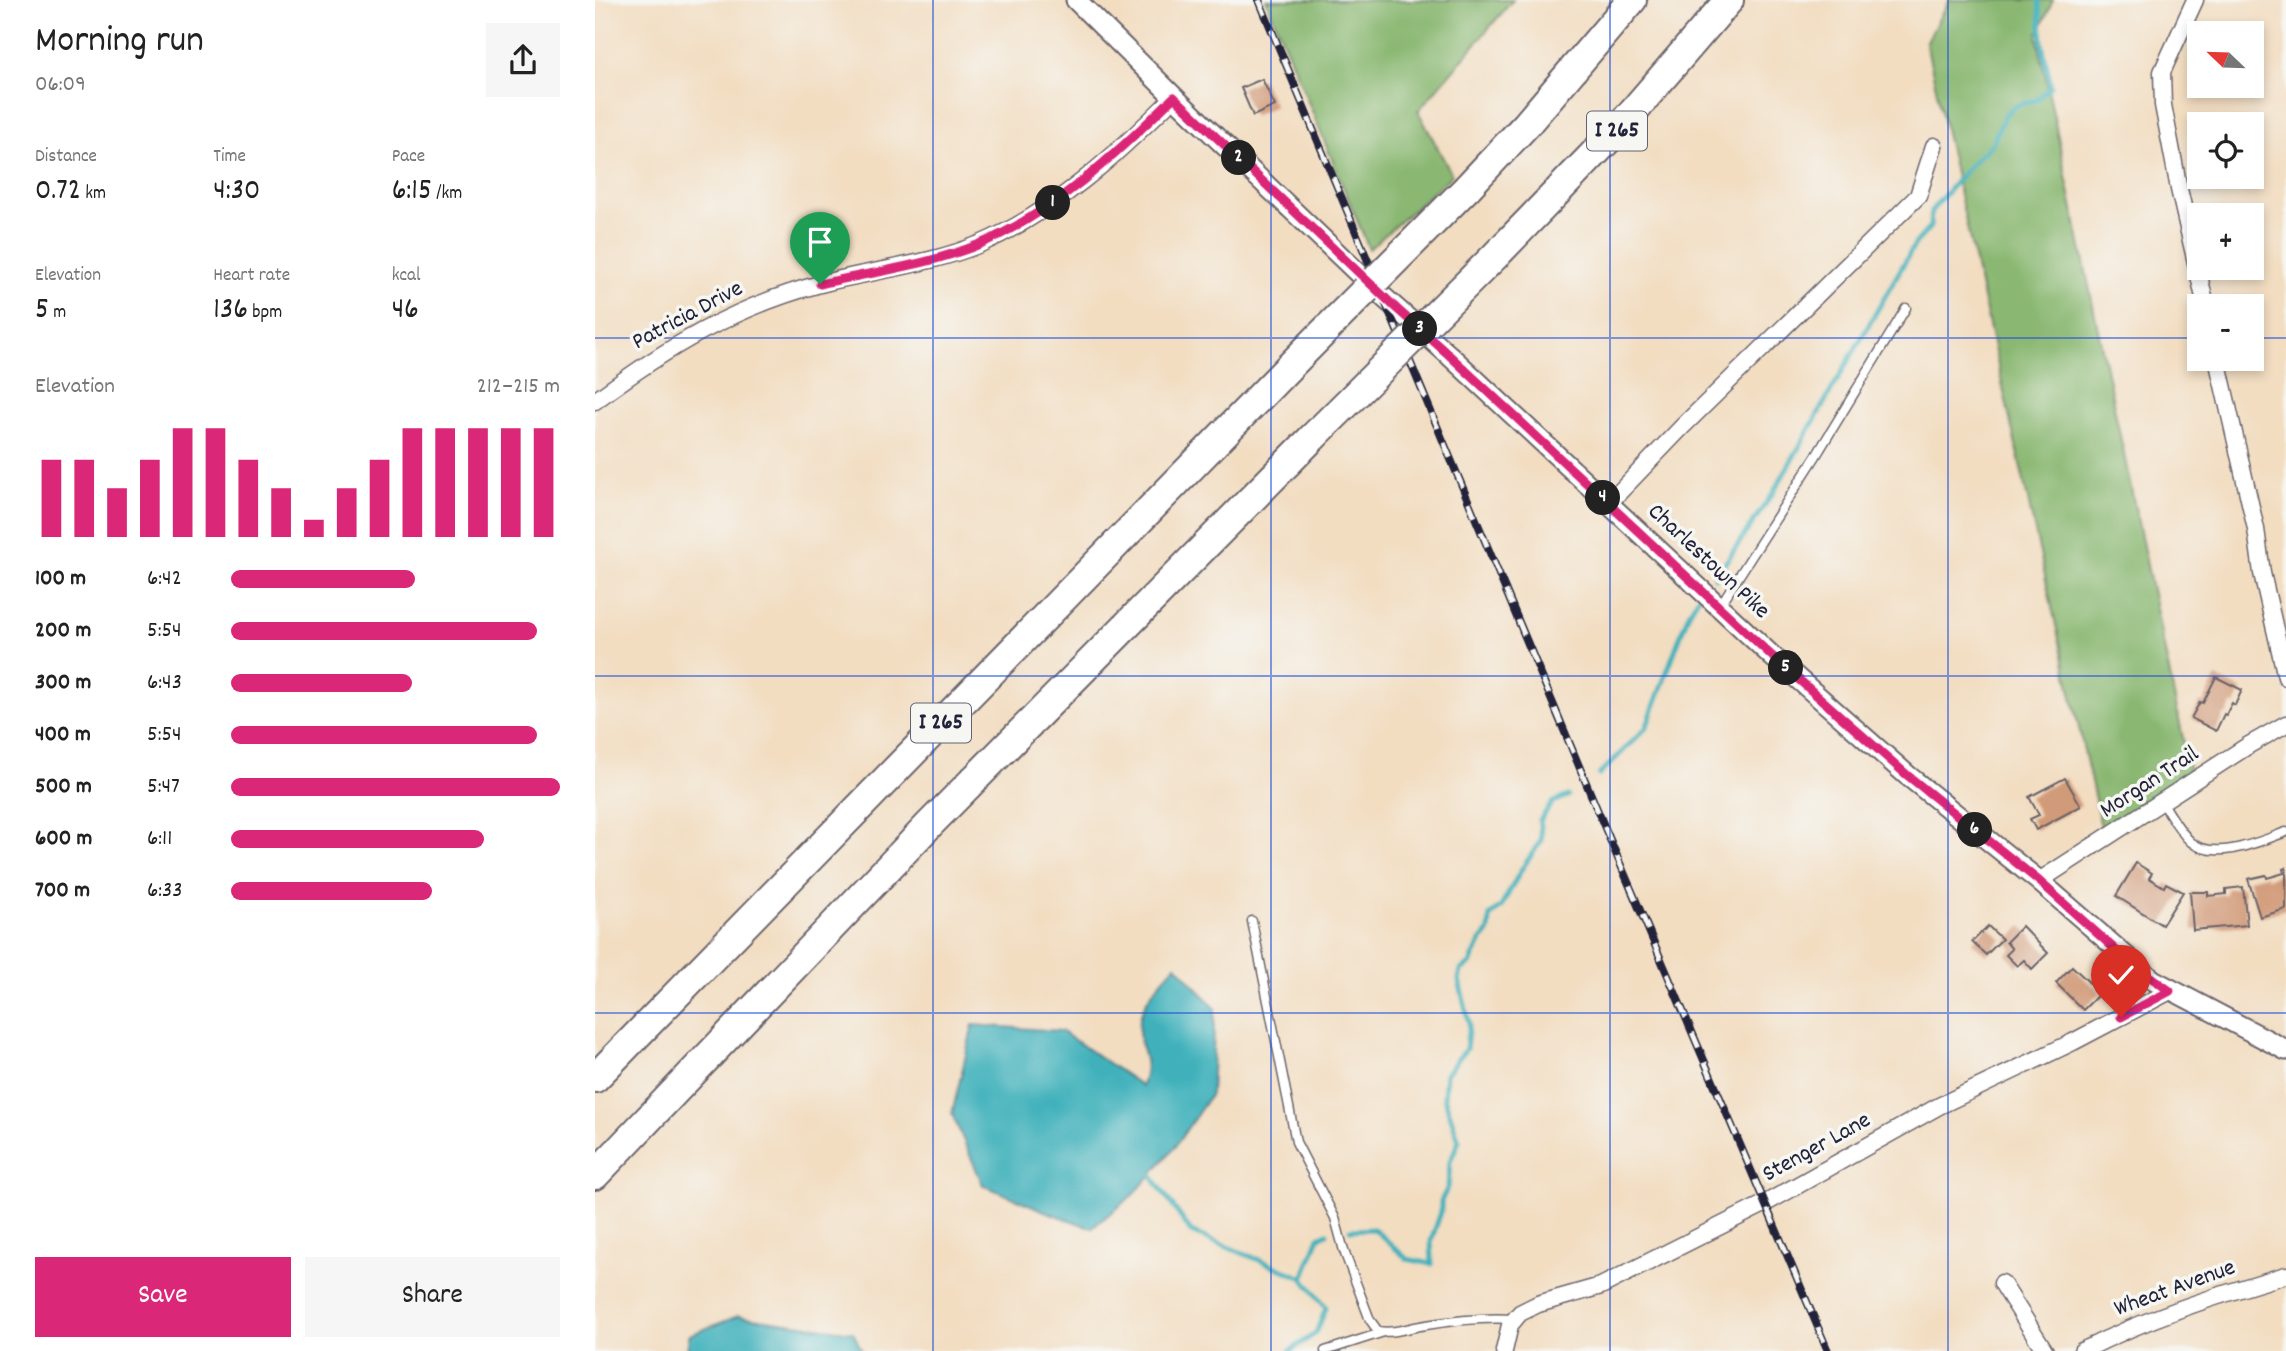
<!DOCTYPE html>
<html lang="en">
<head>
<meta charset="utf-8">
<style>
	:root { --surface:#fff; --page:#f6f6f6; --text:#222; --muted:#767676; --accent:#db2777 }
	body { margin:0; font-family:Dekko,sans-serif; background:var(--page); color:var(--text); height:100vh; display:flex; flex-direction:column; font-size:26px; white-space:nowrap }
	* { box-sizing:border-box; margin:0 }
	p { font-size:23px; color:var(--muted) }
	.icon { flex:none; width:38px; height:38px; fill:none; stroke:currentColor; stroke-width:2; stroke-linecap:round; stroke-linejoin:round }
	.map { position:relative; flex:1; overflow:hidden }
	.drawer { display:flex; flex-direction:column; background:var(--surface); width:595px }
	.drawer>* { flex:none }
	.needle { width:46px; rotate:293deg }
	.controls { position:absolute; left:1592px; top:21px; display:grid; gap:14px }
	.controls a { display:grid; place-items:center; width:77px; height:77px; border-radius:0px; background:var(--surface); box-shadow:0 4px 10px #0003; font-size:35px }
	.pin { position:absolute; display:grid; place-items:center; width:60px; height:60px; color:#fff; margin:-72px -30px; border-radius:50% 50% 50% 0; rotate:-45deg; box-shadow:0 0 7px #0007 }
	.pin .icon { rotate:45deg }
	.km { position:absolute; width:35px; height:35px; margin:-18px; border-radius:50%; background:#222; color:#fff; font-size:19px; line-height:35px; text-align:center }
	.round { display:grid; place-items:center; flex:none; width:74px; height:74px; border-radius:0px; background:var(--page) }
	.head { display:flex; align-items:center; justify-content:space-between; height:119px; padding:0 35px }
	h1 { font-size:38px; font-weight:600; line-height:52px }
	.figures { display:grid; grid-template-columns:repeat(3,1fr); gap:10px; height:119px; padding:7px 35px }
	.figures div { display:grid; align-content:center }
	.figures b { font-size:30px; font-weight:600 }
	.figures small { font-size:19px; font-weight:400 }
	.figures p { font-size:19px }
	.chart { height:196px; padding:14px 35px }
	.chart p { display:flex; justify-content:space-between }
	.chart svg { width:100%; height:126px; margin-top:7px; stroke:var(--accent); stroke-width:6 }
	.cta { display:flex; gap:14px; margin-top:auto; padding:14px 35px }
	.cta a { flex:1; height:80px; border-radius:0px; background:var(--accent); color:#fff; font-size:28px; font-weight:600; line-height:80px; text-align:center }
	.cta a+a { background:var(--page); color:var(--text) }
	ul { padding:0 35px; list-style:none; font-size:23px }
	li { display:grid; grid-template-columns:112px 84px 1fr; align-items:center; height:52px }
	li i { height:18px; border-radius:9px; background:var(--accent) }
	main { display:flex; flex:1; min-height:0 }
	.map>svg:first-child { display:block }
	.forest { fill:#8ab872; stroke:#566d56; stroke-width:2 }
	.water { fill:#41b1bb; stroke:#326a7b; stroke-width:2 }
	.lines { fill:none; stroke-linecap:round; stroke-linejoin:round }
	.stream { stroke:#41b1bb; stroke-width:5 }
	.building { fill:#d19a78 }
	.service-casing { stroke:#6b636a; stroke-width:11 }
	.minor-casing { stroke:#6b636a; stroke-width:19 }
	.tertiary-casing { stroke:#6b636a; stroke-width:23 }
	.motorway-casing { stroke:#6b636a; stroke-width:32 }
	.service { stroke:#fff; stroke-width:8 }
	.minor { stroke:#fff; stroke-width:16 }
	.tertiary { stroke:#fff; stroke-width:19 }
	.motorway { stroke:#fff; stroke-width:28 }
	.rail-casing { stroke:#22223b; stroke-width:8 }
	.rail { stroke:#f6f6f2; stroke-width:5; stroke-dasharray:16; stroke-linecap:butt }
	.motorway-bridge-casing { stroke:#6b636a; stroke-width:32; stroke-linecap:butt }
	.motorway-bridge { stroke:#fff; stroke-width:28 }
	.route-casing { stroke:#fff; stroke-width:14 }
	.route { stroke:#db2777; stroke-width:9 }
	.grid { fill:none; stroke:#1d4ed8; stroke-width:2; stroke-opacity:0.55 }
	.labels { text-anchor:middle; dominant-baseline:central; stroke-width:7; stroke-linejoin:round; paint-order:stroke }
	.shield { fill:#f6f6f2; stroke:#626272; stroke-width:2 }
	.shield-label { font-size:23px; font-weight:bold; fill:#22223b }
	.street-label { font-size:24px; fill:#22223b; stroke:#f6f6f2 }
</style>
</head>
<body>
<main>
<section class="drawer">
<div class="head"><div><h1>Morning run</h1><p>06:09</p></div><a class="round"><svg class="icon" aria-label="share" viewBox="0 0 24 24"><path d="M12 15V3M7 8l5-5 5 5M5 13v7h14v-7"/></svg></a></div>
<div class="figures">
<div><p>Distance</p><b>0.72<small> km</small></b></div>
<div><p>Time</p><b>4:30</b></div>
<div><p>Pace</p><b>6:15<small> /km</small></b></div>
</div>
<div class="figures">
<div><p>Elevation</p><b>5<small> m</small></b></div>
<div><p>Heart rate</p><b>136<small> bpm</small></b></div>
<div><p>kcal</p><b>46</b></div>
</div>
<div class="chart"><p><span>Elevation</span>212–215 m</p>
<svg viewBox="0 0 160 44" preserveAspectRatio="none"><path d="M5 44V17M15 44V17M25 44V27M35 44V17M45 44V6M55 44V6M65 44V17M75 44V27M85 44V38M95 44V27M105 44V17M115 44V6M125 44V6M135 44V6M145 44V6M155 44V6"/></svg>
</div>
<ul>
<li><b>100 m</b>6:42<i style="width:56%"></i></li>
<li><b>200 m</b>5:54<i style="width:93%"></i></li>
<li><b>300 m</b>6:43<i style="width:55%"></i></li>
<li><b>400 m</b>5:54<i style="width:93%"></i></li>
<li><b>500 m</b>5:47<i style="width:100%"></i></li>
<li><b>600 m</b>6:11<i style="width:77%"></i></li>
<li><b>700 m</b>6:33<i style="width:61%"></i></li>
</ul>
<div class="cta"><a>Save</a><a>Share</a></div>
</section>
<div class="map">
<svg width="1691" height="1351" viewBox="0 0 1691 1351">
	<rect width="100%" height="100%" fill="#f6f6f2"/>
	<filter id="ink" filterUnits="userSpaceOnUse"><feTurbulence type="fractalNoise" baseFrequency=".0143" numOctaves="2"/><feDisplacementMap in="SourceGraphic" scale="14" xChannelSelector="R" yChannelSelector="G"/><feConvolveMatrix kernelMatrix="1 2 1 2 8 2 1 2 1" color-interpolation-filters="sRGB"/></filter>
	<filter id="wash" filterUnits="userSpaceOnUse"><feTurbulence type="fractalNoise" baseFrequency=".00686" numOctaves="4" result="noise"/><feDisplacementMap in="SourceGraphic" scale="28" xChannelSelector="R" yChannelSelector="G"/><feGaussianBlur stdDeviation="1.57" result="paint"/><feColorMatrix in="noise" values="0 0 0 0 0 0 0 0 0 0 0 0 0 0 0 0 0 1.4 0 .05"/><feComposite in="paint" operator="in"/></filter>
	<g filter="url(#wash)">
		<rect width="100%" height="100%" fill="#f2ddc1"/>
		<path class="forest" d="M671 0H918L823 111 857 175 774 249Z
			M1354 0H1458L1442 36 1597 782 1509 840 1331 43Z"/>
		<path class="water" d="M581 965 620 1008 616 1094 579 1148 540 1193 497 1228 452 1212 388 1185 357 1114 378 1025 466 1031 547 1086C556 1059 546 1056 544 1032 542 1004 565 983 581 965Z
			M143 1316 258 1332 267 1351H92L94 1335Z"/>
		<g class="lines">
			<path class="stream" d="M1120 578 1178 493 1320 244 1335 227 1336 211 1378 162 1397 144 1410 115 1420 106 1441 100 1456 86 1447 44 1444 0
				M1004 775 1051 728 1094 613 1103 598
				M556 1175 596 1232 708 1278
				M755 1230 779 1229 812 1259 837 1264 836 1241 846 1212V1201L853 1187 855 1161 864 1141 849 1097 851 1074 871 1049 874 1023 864 980 866 970 875 964 885 942 894 931 895 916 906 907 926 870 946 841 945 820 958 802 973 796
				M695 1351 721 1333 731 1308 708 1278 724 1237 732 1233"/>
		</g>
		<g id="blocks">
			<path class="building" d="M667 79 680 106 658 116 646 88Z
				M1621 677 1647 690 1640 705 1637 703 1631 715 1629 714 1621 731 1596 718 1605 702 1608 703Z
				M1470 778 1486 806 1441 830 1435 819 1444 815 1434 797Z
				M1541 863 1557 873 1554 878 1569 887 1571 883 1588 892 1567 925 1521 896Z
				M1691 868V909L1665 917 1653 879 1671 875 1672 878 1689 873 1688 869Z
				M1648 887 1652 925 1598 930 1595 892H1613V896L1631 894V889Z
				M1393 926 1407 939 1391 955 1377 942Z
				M1427 926 1453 953 1437 969 1429 960 1422 966 1411 955 1417 949 1411 942Z
				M1477 966 1505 993 1488 1010 1461 983Z"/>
		</g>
	</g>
	<g filter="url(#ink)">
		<use href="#blocks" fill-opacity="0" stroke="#6b636a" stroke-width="2"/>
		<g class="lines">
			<defs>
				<path id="service" d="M1124 607 1221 456 1311 308
					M1567 802C1576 815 1584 831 1596 842 1620 862 1666 841 1691 832
					M657 921 701 1142 740 1218 749 1251 775 1320 783 1331C800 1334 815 1327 831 1325 861 1320 889 1317 919 1319
					M730 1351 789 1332"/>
				<path id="minor" d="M1600 0 1567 72 1568 105 1584 189 1611 306
					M1622 359 1661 529 1667 573 1691 677
					M0 401C71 348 139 307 225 284 278 270 334 265 385 244 461 211 521 155 579 97
					M1014 503 1088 426 1323 196 1339 146
					M1444 881 1654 745 1691 724
					M1407 1283 1450 1351
					M909 1351 915 1325 925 1313 943 1304 1006 1286 1171 1203 1344 1106 1478 1042 1575 991
					M1487 1351C1554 1317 1620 1296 1691 1275"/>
				<path id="tertiary" d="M481 0 579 97 785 294 854 355 1177 656 1312 775 1444 881 1558 980 1691 1050"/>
				<path id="motorway" d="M872 188 931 125 1037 0
					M902 254 1022 130 1134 0
					M0 1078 693 368
					M0 1175 334 825 718 437"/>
			</defs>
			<use href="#service" class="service-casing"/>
			<use href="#minor" class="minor-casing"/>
			<use href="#tertiary" class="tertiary-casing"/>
			<use href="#motorway" class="motorway-casing"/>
			<use href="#service" class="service"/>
			<use href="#minor" class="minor"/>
			<use href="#tertiary" class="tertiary"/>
			<use href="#motorway" class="motorway"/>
			<defs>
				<path id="rail" d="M664 0 1007 821 1233 1351"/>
			</defs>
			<use href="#rail" class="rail-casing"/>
			<use href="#rail" class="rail"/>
			<defs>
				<path id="motorway-bridge" d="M693 368 872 188
					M718 437 902 254"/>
			</defs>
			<use href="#motorway-bridge" class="motorway-bridge-casing"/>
			<use href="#motorway-bridge" class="motorway-bridge"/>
		</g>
	</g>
	<g class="lines" filter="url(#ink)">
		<defs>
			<path id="route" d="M225 284C278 272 334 265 385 244 461 211 520 155 579 97L802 309 854 355 1177 656 1312 775 1444 881 1533 961 1575 991 1526 1017"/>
		</defs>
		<use href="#route" class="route-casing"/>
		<use href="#route" class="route"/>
	</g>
	<path class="grid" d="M338 0V1351M676 0V1351M1015 0V1351M1353 0V1351M0 338H1605M1657 338H1691M0 676H1691M0 1013H1691"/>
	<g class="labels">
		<g class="shield">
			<rect x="992" y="111.5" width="60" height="39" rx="5"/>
			<rect x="316" y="703.5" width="60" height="39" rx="5"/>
		</g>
		<g class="shield-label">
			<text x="1022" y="131">I 265</text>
			<text x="346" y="723">I 265</text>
		</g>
		<g class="street-label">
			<text transform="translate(93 316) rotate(-28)">Patricia Drive</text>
			<text transform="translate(1113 562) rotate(43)">Charlestown Pike</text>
			<text transform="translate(1555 783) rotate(-33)">Morgan Trail</text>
			<text transform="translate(1222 1148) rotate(-29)">Stenger Lane</text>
			<text transform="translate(1580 1289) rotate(-20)">Wheat Avenue</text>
		</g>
	</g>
</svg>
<div class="controls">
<a><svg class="needle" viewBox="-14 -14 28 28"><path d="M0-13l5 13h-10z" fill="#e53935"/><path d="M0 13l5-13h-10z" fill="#767676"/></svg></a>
<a><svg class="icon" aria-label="locate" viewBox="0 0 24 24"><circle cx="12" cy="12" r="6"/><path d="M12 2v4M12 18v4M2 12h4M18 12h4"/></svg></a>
<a>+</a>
<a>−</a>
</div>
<div class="pin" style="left:225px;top:284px;background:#1e9e55"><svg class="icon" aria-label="arrive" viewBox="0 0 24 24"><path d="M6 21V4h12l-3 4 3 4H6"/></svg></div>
<div class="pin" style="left:1526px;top:1017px;background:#d93025"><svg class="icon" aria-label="check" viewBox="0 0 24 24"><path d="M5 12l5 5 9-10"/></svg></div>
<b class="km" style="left:458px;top:203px">1</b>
<b class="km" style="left:644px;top:158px">2</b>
<b class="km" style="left:825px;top:329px">3</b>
<b class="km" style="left:1008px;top:498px">4</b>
<b class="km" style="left:1191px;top:668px">5</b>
<b class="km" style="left:1380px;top:830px">6</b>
</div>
</main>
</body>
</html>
